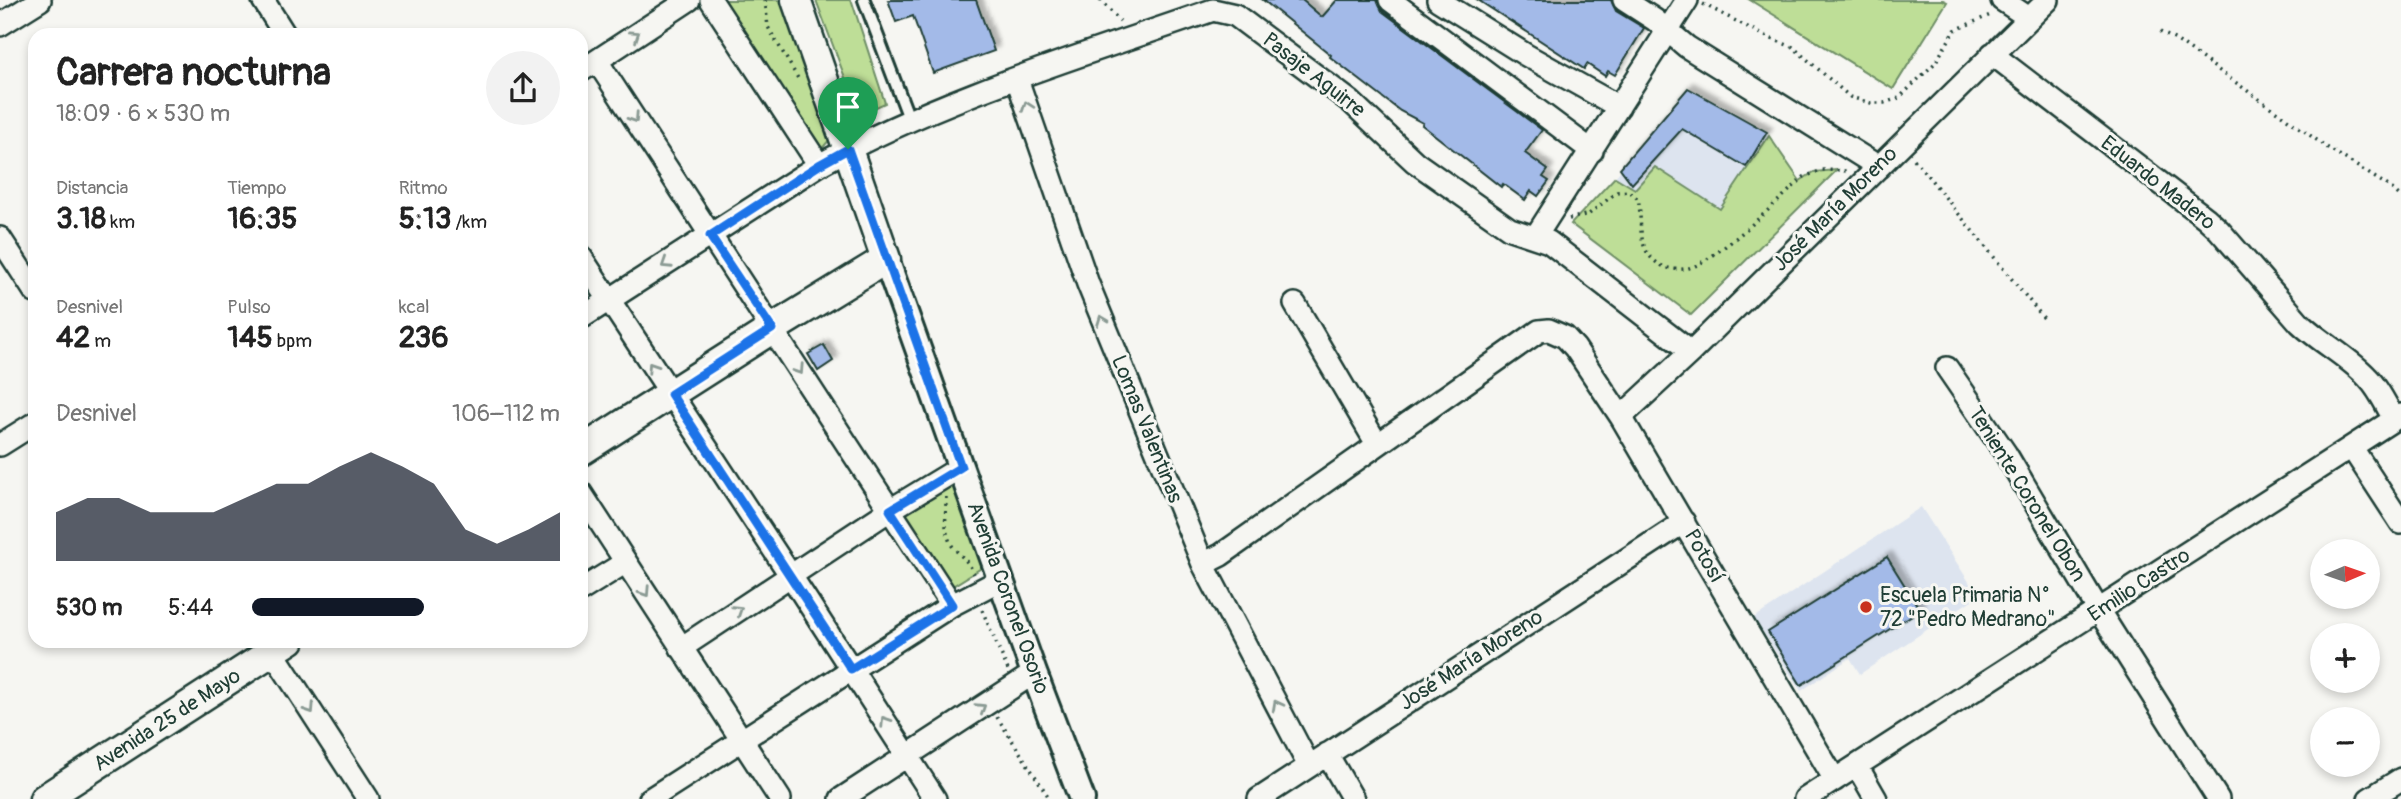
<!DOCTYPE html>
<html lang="es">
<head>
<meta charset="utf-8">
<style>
	:root { --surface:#fff; --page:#f2f2f2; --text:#222; --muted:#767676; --accent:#111827 }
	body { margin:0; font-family:Pangolin,sans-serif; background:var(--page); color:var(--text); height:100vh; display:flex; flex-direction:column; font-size:26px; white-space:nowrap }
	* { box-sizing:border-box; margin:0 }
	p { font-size:23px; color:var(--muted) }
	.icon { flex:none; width:38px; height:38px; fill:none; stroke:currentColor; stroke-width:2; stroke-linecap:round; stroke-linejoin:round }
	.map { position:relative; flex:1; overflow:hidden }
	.details { position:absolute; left:28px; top:28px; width:560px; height:620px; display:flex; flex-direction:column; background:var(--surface); border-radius:21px; box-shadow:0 4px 10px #0003 }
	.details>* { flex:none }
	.needle { width:46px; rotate:88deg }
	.tools { position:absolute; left:2310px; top:539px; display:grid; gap:14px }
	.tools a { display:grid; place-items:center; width:70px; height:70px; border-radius:50%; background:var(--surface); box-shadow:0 4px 10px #0003; font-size:35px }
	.pin { position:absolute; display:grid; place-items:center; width:60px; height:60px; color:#fff; margin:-72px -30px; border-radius:50% 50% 50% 0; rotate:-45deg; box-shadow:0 0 7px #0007 }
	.pin .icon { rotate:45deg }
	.round { display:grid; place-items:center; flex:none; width:74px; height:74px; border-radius:37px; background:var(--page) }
	.head { display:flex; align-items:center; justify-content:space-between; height:119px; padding:0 28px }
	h1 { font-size:38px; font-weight:700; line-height:52px }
	.figures { display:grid; grid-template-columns:repeat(3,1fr); gap:10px; height:119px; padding:7px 28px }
	.figures div { display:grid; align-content:center }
	.figures b { font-size:30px; font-weight:700 }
	.figures small { font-size:19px; font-weight:400 }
	.figures p { font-size:19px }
	.chart { height:196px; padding:14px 28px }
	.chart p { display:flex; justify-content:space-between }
	.chart svg { width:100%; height:126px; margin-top:7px; fill:var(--accent); opacity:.7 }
	ul { padding:0 28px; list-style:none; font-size:23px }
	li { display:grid; grid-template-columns:112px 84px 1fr; align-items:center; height:52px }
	li i { height:18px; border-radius:9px; background:var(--accent) }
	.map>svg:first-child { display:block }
	.built { fill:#dde4ef }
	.green { fill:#bede97; stroke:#6e8e66; stroke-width:2 }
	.building { fill:#a3bae8; stroke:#1f3d34; stroke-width:2; filter:url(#shadow) }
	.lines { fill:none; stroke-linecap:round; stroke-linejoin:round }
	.service-casing { stroke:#1f3d34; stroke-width:16 }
	.minor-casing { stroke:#1f3d34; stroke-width:26 }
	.tertiary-casing { stroke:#1f3d34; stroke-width:30 }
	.secondary-casing { stroke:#1f3d34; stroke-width:33 }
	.path { stroke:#1f3d34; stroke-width:3.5; stroke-dasharray:2 5; stroke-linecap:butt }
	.service { stroke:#f6f6f2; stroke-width:10 }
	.minor { stroke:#f6f6f2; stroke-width:21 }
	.tertiary { stroke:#f6f6f2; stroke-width:24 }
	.secondary { stroke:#f6f6f2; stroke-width:28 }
	.oneway { stroke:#8a9a93 }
	.route-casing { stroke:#fff; stroke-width:14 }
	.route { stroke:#1a73e8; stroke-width:9 }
	.poi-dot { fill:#c8321e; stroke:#f6f6f2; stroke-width:2.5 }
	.labels { text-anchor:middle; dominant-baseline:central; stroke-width:6; stroke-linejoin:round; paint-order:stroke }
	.street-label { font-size:21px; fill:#1f3d34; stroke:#f6f6f2 }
	.poi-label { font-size:21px; fill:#1f3d34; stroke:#f6f6f2; text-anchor:start }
</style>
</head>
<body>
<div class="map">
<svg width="2401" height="799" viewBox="0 0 2401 799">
	<defs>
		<filter id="shadow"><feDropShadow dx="5" dy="-5" stdDeviation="2" flood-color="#0004"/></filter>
	</defs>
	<rect width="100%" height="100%" fill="#f6f6f2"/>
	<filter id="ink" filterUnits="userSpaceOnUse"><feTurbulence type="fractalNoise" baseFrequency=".0143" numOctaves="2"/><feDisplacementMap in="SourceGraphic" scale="14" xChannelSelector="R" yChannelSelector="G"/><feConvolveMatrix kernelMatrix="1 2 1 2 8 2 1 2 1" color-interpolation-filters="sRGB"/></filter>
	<g filter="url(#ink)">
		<path class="built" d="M1689 88 1769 136 1720 209 1655 167 1635 189 1615 177Z
			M1921 507 1978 596 1860 674 1850 658 1801 691 1754 618Z"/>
		<path class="green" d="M721 0H785L831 138 819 152Z
			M816 0H849L852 2 885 103 859 115Z
			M1750 0H1943L1947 2 1893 89Z
			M1769 136 1800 181 1814 172 1837 170 1691 315 1571 224 1615 177 1635 189 1655 167 1720 209Z
			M956 480 986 565 951 587 905 513Z"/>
		<path class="building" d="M888 0H976L994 51 933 73 913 16 896 22Z
			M1263 0H1302L1322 17 1337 0H1377L1382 11 1542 130 1525 153 1548 170 1543 177 1549 181 1538 196 1531 191 1525 200 1503 184 1501 187 1422 125 1423 123 1400 111 1330 57 1331 55Z
			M1478 0H1611L1616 11 1644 28 1615 75 1608 71 1605 76 1587 64 1584 69Z
			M1688 88 1767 132 1746 167 1682 129 1632 184 1620 168Z
			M824 345 833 361 818 371 808 354Z
			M1887 557 1920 610 1801 685 1768 632Z"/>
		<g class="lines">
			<defs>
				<path id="service" d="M864 0 910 121"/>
				<path id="minor" d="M263 0 285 35
					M711 0 819 165
					M1390 0 1592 151
					M1438 0 1526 55 1619 107
					M1624 0 1655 20 1687 47 1879 167
					M2002 0 2029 18
					M0 25 40 0
					M1992 54 2206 218 2219 230 2300 323C2321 343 2349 357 2368 378 2379 389 2386 405 2394 419
					M597 61 952 605
					M581 71 689 0
					M1017 79 1088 284 1203 564 1309 766
					M1536 236 1687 0
					M0 238 35 292
					M581 257 791 576 935 799
					M1295 304 1377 444
					M581 318 819 165C942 97 1081 56 1213 10L1235 15 1351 102 1415 162 1510 229 1549 242 1691 352
					M1947 368 2006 454 2099 611 2218 799
					M1621 417 1691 352 2048 0
					M0 445 35 423
					M2352 448 2401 523
					M581 493 780 799
					M1203 564 1221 555 1539 331 1549 330 1565 337 1575 348 1621 417 1835 780
					M581 590 626 562
					M265 640 368 799
					M681 648 890 510 961 467
					M1327 754 1353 799
					M1857 766 1876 799
					M650 799 952 605 1000 580
					M841 799 1034 673
					M1259 799 1684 522
					M1805 799 2401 415
					M2369 799 2401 779"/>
				<path id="tertiary" d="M886 259 1034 673 1082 799"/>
				<path id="secondary" d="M581 451 772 329 886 259 796 0
					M44 799 290 640"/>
			</defs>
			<use href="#service" class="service-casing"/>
			<use href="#minor" class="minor-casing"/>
			<use href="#tertiary" class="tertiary-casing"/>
			<use href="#secondary" class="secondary-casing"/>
			<path class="path" d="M765 0 768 27 799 80
				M1100 0 1120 21
				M1703 4 1769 38 1793 47 1850 97 1871 103H1884L1899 98 1935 63 1955 30 1993 14
				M2160 32 2176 40 2328 148 2390 187 2401 197
				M1914 159 2046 321
				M1569 219 1589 214 1617 192 1629 191 1638 199C1642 216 1638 237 1647 252 1656 267 1673 272 1689 268 1716 261 1781 198 1804 177L1822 170 1848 171
				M946 497C946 513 943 533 953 547 961 557 969 561 974 574
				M982 610 1008 670
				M997 717 1050 799"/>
			<use href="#service" class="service"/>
			<use href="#minor" class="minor"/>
			<use href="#tertiary" class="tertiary"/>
			<use href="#secondary" class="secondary"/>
		</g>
		<defs><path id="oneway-chevron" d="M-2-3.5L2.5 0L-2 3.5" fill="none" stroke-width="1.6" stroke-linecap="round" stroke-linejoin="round" transform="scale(1.75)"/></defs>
		<g class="oneway">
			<use href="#oneway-chevron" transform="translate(635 35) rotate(-34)"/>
			<use href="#oneway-chevron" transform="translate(1027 106) rotate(-109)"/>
			<use href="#oneway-chevron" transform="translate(634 118) rotate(57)"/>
			<use href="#oneway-chevron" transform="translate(666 264) rotate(147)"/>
			<use href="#oneway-chevron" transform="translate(1102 320) rotate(-111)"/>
			<use href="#oneway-chevron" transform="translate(652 367) rotate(-123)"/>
			<use href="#oneway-chevron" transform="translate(799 370) rotate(57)"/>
			<use href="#oneway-chevron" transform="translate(645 592) rotate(57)"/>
			<use href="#oneway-chevron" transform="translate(738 610) rotate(-33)"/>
			<use href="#oneway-chevron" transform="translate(1277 705) rotate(-118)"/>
			<use href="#oneway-chevron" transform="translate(981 708) rotate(-33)"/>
			<use href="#oneway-chevron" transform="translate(310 709) rotate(57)"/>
			<use href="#oneway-chevron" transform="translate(885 721) rotate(-123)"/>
		</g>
	</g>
	<g class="lines" filter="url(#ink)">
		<defs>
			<path id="route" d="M848 149 961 467 890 510 952 605 851 669 671 394 772 329 710 236 819 165Z"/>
		</defs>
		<use href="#route" class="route-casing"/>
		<use href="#route" class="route"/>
	</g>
	<circle class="poi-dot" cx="1866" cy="607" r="7"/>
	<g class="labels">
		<g class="street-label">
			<text transform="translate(1314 75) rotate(38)">Pasaje Aguirre</text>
			<text transform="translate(2158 183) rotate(38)">Eduardo Madero</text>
			<text transform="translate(1835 209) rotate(-45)">José María Moreno</text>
			<text transform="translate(1147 429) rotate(68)">Lomas Valentinas</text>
			<text transform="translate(2027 494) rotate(58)">Teniente Coronel Obon</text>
			<text transform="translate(1704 556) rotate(60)">Potosí</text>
			<text transform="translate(2139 585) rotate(-33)">Emilio Castro</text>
			<text transform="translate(1008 598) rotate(70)">Avenida Coronel Osorio</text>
			<text transform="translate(1471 660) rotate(-33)">José María Moreno</text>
			<text transform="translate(167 720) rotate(-33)">Avenida 25 de Mayo</text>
		</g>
		<g class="poi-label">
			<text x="1880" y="595">Escuela Primaria N°<tspan x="1880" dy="24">72 "Pedro Medrano"</tspan></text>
		</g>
	</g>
</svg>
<div class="tools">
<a><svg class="needle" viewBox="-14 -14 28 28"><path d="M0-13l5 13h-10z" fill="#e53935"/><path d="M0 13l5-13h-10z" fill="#767676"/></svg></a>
<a>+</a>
<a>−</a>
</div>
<div class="pin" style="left:848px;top:149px;background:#1e9e55"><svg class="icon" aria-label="arrive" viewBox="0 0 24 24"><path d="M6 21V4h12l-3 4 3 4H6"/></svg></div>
<section class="details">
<div class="head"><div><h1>Carrera nocturna</h1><p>18:09 · 6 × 530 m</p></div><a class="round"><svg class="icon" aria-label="share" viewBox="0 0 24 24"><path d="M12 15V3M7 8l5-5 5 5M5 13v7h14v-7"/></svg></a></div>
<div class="figures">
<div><p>Distancia</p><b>3.18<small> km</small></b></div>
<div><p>Tiempo</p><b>16:35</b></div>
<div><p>Ritmo</p><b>5:13<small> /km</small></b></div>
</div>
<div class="figures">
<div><p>Desnivel</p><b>42<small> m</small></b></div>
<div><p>Pulso</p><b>145<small> bpm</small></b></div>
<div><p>kcal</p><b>236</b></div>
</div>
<div class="chart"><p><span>Desnivel</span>106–112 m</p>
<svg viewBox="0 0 160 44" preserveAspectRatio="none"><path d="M0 44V27L10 22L20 22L30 27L40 27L50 27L60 22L70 17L80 17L90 11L100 6L110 11L120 17L130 33L140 38L150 33L160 27V44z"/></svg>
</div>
<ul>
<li><b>530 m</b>5:44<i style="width:56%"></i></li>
</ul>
</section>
</div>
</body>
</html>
